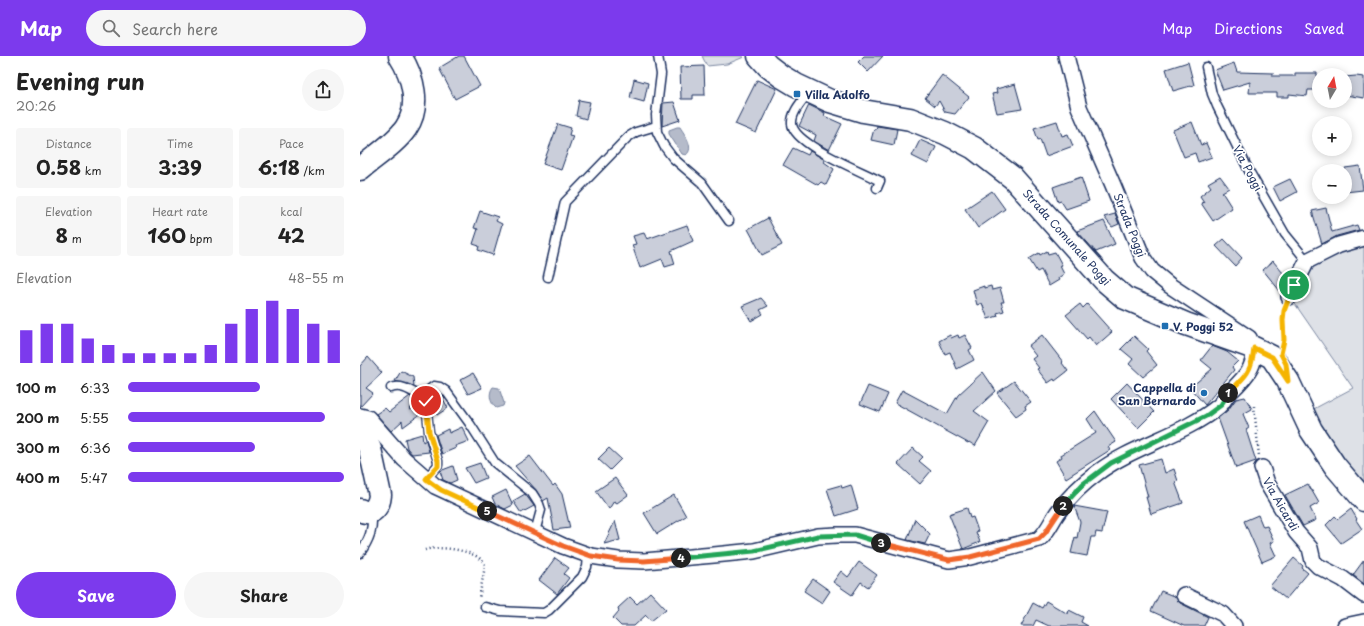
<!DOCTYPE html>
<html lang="en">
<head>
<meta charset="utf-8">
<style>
	:root { --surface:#fff; --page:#f6f6f6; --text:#222; --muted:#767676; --accent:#7c3aed }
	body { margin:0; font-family:"Playpen Sans",sans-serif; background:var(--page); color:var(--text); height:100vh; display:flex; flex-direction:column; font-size:15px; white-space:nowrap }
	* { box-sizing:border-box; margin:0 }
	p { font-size:13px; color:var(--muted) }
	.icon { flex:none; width:22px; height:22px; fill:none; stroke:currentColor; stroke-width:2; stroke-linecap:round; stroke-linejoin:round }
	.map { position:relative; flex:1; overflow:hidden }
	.side { display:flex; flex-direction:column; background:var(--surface); width:360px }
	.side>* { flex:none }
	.needle { width:26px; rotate:10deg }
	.fabs { position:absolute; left:952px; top:12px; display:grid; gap:8px }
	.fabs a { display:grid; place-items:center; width:40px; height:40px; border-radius:50%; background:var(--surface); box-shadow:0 2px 10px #0003; font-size:20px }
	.pin { position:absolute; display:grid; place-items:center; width:34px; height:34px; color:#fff; margin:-17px; border:2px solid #fff; border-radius:50%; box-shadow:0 1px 4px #0007 }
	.km { position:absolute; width:20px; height:20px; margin:-10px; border-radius:50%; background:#222; color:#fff; font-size:11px; line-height:20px; text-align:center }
	.round { display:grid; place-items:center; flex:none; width:42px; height:42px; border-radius:21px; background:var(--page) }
	.head { display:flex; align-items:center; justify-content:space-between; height:68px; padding:0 16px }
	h1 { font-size:22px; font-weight:700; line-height:30px }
	.metrics { display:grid; grid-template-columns:repeat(3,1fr); gap:6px; height:68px; padding:4px 16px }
	.metrics div { display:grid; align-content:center; border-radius:4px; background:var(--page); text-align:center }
	.metrics b { font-size:20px; font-weight:700 }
	.metrics small { font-size:11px; font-weight:400 }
	.metrics p { font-size:11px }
	.chart { height:112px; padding:8px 16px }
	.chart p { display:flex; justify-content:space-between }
	.chart svg { width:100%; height:72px; margin-top:4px; stroke:var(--accent); stroke-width:6 }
	.action { display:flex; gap:8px; margin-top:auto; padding:8px 16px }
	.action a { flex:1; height:46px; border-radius:24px; background:var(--accent); color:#fff; font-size:16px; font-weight:700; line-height:46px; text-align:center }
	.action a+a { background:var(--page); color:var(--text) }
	ul { padding:0 16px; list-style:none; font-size:13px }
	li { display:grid; grid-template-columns:64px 48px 1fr; align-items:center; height:30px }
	li i { height:10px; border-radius:5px; background:var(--accent) }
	header { display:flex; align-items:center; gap:24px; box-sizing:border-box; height:56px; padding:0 20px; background:var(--accent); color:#fff }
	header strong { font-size:19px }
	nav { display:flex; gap:22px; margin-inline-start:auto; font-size:14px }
	.search { width:280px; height:36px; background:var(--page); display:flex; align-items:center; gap:10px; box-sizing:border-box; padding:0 14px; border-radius:22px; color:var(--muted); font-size:15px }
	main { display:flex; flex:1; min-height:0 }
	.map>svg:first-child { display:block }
	.green { fill:#dee1e7; stroke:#7c88a2 }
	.water { fill:#b5bbca; stroke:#77839f }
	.building { fill:#caceda; stroke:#1b2f5e }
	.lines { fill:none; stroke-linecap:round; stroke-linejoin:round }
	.service-casing { stroke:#1b2f5e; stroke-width:11 }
	.minor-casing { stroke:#1b2f5e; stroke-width:18 }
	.secondary-casing { stroke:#1b2f5e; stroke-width:25 }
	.path { stroke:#1b2f5e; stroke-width:2.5; stroke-dasharray:1 3; stroke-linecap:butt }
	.service { stroke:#fff; stroke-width:8 }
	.minor { stroke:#fff; stroke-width:15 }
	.secondary { stroke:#fff; stroke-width:22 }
	.split-1-casing { stroke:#fff; stroke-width:8 }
	.split-2-casing { stroke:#fff; stroke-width:8 }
	.split-3-casing { stroke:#fff; stroke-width:8 }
	.split-4-casing { stroke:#fff; stroke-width:8 }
	.split-5-casing { stroke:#fff; stroke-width:8 }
	.split-6-casing { stroke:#fff; stroke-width:8 }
	.split-1 { stroke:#f5b400; stroke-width:5 }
	.split-2 { stroke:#22a559; stroke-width:5 }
	.split-3 { stroke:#f0652b; stroke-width:5 }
	.split-4 { stroke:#22a559; stroke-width:5 }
	.split-5 { stroke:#f0652b; stroke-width:5 }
	.split-6 { stroke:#f5b400; stroke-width:5 }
	.poi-dot { fill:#1f6fb2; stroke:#fff; stroke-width:1.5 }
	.labels { text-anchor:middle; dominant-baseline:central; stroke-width:3.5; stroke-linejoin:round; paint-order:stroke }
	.poi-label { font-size:11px; font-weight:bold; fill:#1b2f5e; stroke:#fff; text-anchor:start }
	.street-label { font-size:11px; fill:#1b2f5e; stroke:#fff }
</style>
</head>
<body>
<header>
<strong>Map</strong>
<div class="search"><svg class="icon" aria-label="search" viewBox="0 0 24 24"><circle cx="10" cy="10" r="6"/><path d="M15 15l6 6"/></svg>Search here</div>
<nav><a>Map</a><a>Directions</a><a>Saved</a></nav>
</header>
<main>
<section class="side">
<div class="head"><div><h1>Evening run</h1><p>20:26</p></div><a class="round"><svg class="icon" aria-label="share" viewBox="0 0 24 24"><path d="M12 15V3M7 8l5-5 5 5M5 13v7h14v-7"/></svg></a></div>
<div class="metrics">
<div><p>Distance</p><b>0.58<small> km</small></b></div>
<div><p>Time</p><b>3:39</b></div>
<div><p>Pace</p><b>6:18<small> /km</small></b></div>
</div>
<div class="metrics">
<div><p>Elevation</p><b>8<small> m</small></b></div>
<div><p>Heart rate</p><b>160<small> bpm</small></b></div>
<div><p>kcal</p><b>42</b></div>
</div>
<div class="chart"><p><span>Elevation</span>48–55 m</p>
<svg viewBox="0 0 160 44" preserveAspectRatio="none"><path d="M5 44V24M15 44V20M25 44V20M35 44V29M45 44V33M55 44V38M65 44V38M75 44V38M85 44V38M95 44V33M105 44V20M115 44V11M125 44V6M135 44V11M145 44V20M155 44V24"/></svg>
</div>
<ul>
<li><b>100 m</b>6:33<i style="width:61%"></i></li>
<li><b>200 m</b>5:55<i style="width:91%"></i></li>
<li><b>300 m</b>6:36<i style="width:59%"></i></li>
<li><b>400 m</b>5:47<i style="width:100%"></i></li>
</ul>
<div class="action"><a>Save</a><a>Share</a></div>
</section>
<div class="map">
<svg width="1004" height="570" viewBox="0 0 1004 570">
	<rect width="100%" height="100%" fill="#fff"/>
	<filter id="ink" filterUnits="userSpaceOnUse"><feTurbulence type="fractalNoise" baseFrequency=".025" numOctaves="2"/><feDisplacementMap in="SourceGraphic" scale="8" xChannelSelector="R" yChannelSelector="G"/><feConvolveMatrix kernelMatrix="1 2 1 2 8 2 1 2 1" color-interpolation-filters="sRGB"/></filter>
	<g filter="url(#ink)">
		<path class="green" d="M342 0H383L384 1 367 8 347 10Z
			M1004 186V438L948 356 993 332 933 245 951 206Z"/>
		<path class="water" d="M317 71H320C325 79 335 92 326 99L322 98 309 78V74Z
			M133 331 139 332 144 347 143 350 136 352C130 347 128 337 133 331Z"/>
		<path class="building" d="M99 0H104L120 30 95 43 79 12Z
			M504 0H523L508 16 498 6Z
			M828 6 834 29 813 35 806 13Z
			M874 7 877 16 913 17V20H935V17H957V34H948L947 40 929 38V41H917V37H889L890 26 863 34 855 14Z
			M344 10 345 39H333V43H321L320 11Z
			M582 19 609 41 595 58 585 56 579 45 575 50 565 42Z
			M996 20 1004 21V42L985 39V21Z
			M274 23 288 27 284 46 270 42Z
			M397 24 417 33 396 77 375 68Z
			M655 28 662 53 637 57 632 38 637 37 636 33Z
			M219 44 230 46 226 63 216 60Z
			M314 46 320 64 302 70 303 47Z
			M449 49 465 57 464 60 482 68 469 94 454 85 456 79 439 70Z
			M697 65 702 80 708 78 713 90 686 100 680 83 678 84 674 72Z
			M832 66 841 89 846 87 852 101 838 106 835 97 824 101 813 74Z
			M198 68 211 72 209 79 213 80 201 114 183 108Z
			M517 70 537 73 534 89 511 84 514 73H516Z
			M560 84 576 91 568 108 552 100Z
			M433 92 448 99 450 95 465 104 464 106 474 113 466 129 461 126 458 129 423 109Z
			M1000 110 1003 134 985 136V112Z
			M860 120 869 132 862 136 872 152 853 165 841 147 844 146 840 140 851 131 848 127Z
			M721 121 729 145 706 153 701 145 698 146 693 131Z
			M930 123 937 136 920 145 913 131Z
			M632 135 645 153 618 172 605 153Z
			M966 152 972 176 997 169 999 174 977 180 962 188 952 155Z
			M120 155 138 161 136 165 142 168 133 199 118 194 119 190 113 188 118 173 114 172Z
			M755 158 759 168 752 171 744 161Z
			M408 162 422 189 402 199 388 173Z
			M744 165 755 188 736 196 717 175Z
			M327 169 333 185 311 195 315 208 305 211 302 203 280 212 272 189 276 188 273 180 284 177 287 183Z
			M864 183 882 202 875 210 856 190Z
			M687 195 688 198 695 196 702 209 700 210 704 218 698 222 699 224 689 230 681 214 677 216 669 203 679 197 680 199Z
			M913 205 928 223 923 233 920 235 903 214Z
			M624 230V232L631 230 632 234 640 232 644 246H641L644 255 637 257 638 260 628 263 622 247 617 249 613 234Z
			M401 242 408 250 400 254 403 258 391 265 382 250Z
			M720 248 723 252 727 248 752 276 736 290 729 281 727 283 706 259Z
			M590 279 591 282 598 279 599 282 605 279 612 292 609 294 614 304 597 313 590 296 585 298 579 285Z
			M682 279 703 306 702 307 708 315 695 325 694 323 688 327 677 313 679 312 672 303 676 300 668 290Z
			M774 280 788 293 786 295 797 309 783 321 769 308 773 303 761 293Z
			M852 290 867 296 878 305 872 311 874 314 845 349 830 332 852 313 841 304Z
			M8 301 22 317 6 332 13 337 0 351V310Z
			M41 315 53 321 54 330 35 325Z
			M623 316 636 335 614 355 629 366 615 390 609 386 608 387 535 347 542 334 587 358 598 339Z
			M113 317 122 332 108 338 100 324Z
			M654 325 671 346 665 350 666 353 656 360 637 337Z
			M767 327 794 356 778 372 751 343Z
			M508 330 528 338 520 356 500 348Z
			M81 339 88 352 77 359 72 351V343Z
			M50 340 54 343 50 354 61 349 62 357 43 371 42 365 31 375 16 358 25 352 29 356Z
			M885 341 892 353 883 358 889 372 886 374 896 405 876 412 858 362 868 354 876 343Z
			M735 355 756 386 748 391 750 394 706 422 696 405 702 401 701 399 736 377 727 363Z
			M102 371 109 385 95 390 96 392 82 398 76 379 88 373 89 377Z
			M62 378 63 386 66 384 69 396 52 398 47 392 45 383Z
			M249 392 261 403 250 414 238 403Z
			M553 392 563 401 559 405 571 415 560 428 538 408Z
			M170 400 193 430 195 428 202 438 210 472 194 474 188 442 183 445 176 434 155 410Z
			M801 403 805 417 814 413 818 425 815 426 823 447 791 458 786 441H788L779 409Z
			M120 407 126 422 114 427 105 412Z
			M93 410 97 424 90 427 83 424 80 415Z
			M255 422 268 439 257 447 254 445 249 453 236 435Z
			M948 428 959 447 950 452 956 464 943 470 925 439Z
			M481 429 482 432 491 429 498 453 476 460 467 433Z
			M146 434 153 449 145 453 135 448 132 441Z
			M165 438 174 450 161 457 153 445Z
			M314 439 326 460 297 478 284 457Z
			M714 450 747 456 742 477 736 476 735 481H731L727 500 711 497 715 481 717 482 720 466Z
			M607 452 610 462 613 461 618 475 616 476 620 486 603 493 589 458Z
			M991 453 997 463 996 464 1002 473 981 487 966 469 975 460 978 463Z
			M898 459 903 471 907 470 914 485 910 487 916 500 902 506 884 465Z
			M555 463 570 478 565 488 547 484Z
			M255 465 260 484 244 488Z
			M195 502 209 512 204 518 209 522 197 538 179 524Z
			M934 502 943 510 942 512 948 517 926 543 910 530Z
			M1004 504V528L993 519Z
			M499 506 517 519 508 531 501 526 492 539 473 526 481 515 488 521Z
			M453 523 470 535 462 547 444 535Z
			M801 535 816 541 820 547 848 561 844 570H824L791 555Z
			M290 536 306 553 291 565 286 559 274 570H261L253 562 259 555 258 552 270 541 277 548Z
			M686 545 708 558 709 554 723 561 721 566 728 570H689L676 564 673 570H661L673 547 682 552Z"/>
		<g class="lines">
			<defs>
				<path id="service" d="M298 0 301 18 296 59 297 76 304 90 313 102 342 127 369 165
					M846 11 852 38 857 50 889 115 925 178 947 205
					M449 36C442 45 431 57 432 68 434 89 502 115 520 125L517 132
					M188 221 205 146 268 81 276 76 296 70
					M31 332C43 327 55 338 66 343
					M66 423 78 409V405L69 376 66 345 70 333 74 330 80 331 86 335 110 368 135 407 172 437 179 448 181 454 175 476
					M0 497C10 483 13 473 12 457
					M125 551 140 555 184 557 189 554 222 521 227 511 228 499"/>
				<path id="minor" d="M929 241 947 205 979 189 1004 182
					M0 360 8 362 44 403 75 430 203 490 231 500 258 504 284 505 354 499 394 495 458 480 477 479H495L589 504 610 501 679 483C688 476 692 464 698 456 709 441 722 428 737 417 774 389 824 379 859 350 864 346 865 340 870 336 886 321 902 305 889 282L809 229 792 215 783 202 753 129 719 51 706 0
					M902 412 907 427 936 476 950 492 953 505 958 510 983 523 1004 539
					M824 539 863 558 874 570
					M985 570 1004 566"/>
				<path id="secondary" d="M399 0 408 10 421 20 436 29 470 45 503 55 550 63 585 77 614 92 653 122 744 224 765 242 826 268 894 292 912 301 928 325 951 374 975 410 1004 444
					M0 113C14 101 36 87 46 72 61 50 53 20 40 0
					M0 372 10 393 20 439C19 450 12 461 0 454"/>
			</defs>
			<use href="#service" class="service-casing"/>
			<use href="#minor" class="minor-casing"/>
			<use href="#secondary" class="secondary-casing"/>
			<path class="path" d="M923 288V264L925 253
				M894 350 899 400
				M65 494C77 489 120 494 125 509 125 511 120 537 119 542"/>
			<use href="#service" class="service"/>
			<use href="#minor" class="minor"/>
			<use href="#secondary" class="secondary"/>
		</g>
	</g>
	<g class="lines" filter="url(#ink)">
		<defs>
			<path id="split-1" d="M868 337C885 321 892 316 894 292L912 301 928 325 926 308 921 298 924 284 923 264 924 255 934 229"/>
			<path id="split-2" d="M703 450 723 428 751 407 846 360 861 349 868 337"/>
			<path id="split-3" d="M521 487 589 504 610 501 679 483 685 477 703 450"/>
			<path id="split-4" d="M321 502 394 495 458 480 495 479 521 487"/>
			<path id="split-5" d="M127 455 203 490 231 500 258 504 284 505 321 502"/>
			<path id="split-6" d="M66 345 69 376 78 405V410L66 423 81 434 127 455"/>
		</defs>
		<use href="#split-1" class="split-1-casing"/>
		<use href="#split-2" class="split-2-casing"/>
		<use href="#split-3" class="split-3-casing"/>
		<use href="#split-4" class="split-4-casing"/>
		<use href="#split-5" class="split-5-casing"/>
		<use href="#split-6" class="split-6-casing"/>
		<use href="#split-1" class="split-1"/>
		<use href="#split-2" class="split-2"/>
		<use href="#split-3" class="split-3"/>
		<use href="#split-4" class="split-4"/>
		<use href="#split-5" class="split-5"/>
		<use href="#split-6" class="split-6"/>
	</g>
	<g class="poi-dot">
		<rect x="433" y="34" width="8" height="8" rx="2"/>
		<rect x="801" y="266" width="8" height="8" rx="2"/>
		<circle cx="844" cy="337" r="4"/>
	</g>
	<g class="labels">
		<g class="poi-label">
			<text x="445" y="38">Villa Adolfo</text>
			<text x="813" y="270">V. Poggi 52</text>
			<text x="836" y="331" text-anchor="end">Cappella di<tspan x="836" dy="13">San Bernardo</tspan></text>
		</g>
		<g class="street-label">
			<text transform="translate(888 112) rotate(62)">Via Poggi</text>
			<text transform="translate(770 169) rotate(68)">Strada Poggi</text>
			<text transform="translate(707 181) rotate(48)">Strada Comunale Poggi</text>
			<text transform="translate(921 448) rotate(60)">Via Aicardi</text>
		</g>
	</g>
</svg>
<div class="fabs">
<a><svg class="needle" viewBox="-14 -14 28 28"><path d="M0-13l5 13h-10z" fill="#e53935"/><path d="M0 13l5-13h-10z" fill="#767676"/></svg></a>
<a>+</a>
<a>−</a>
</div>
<div class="pin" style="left:934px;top:229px;background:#1e9e55"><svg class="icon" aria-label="arrive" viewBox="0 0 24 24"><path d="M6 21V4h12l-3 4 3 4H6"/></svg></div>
<div class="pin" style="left:66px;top:345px;background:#d93025"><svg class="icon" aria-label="check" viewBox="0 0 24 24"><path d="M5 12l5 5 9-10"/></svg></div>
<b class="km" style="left:868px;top:337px">1</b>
<b class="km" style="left:703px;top:450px">2</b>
<b class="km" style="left:521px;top:487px">3</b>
<b class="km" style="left:321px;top:502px">4</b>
<b class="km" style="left:127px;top:455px">5</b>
</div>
</main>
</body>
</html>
